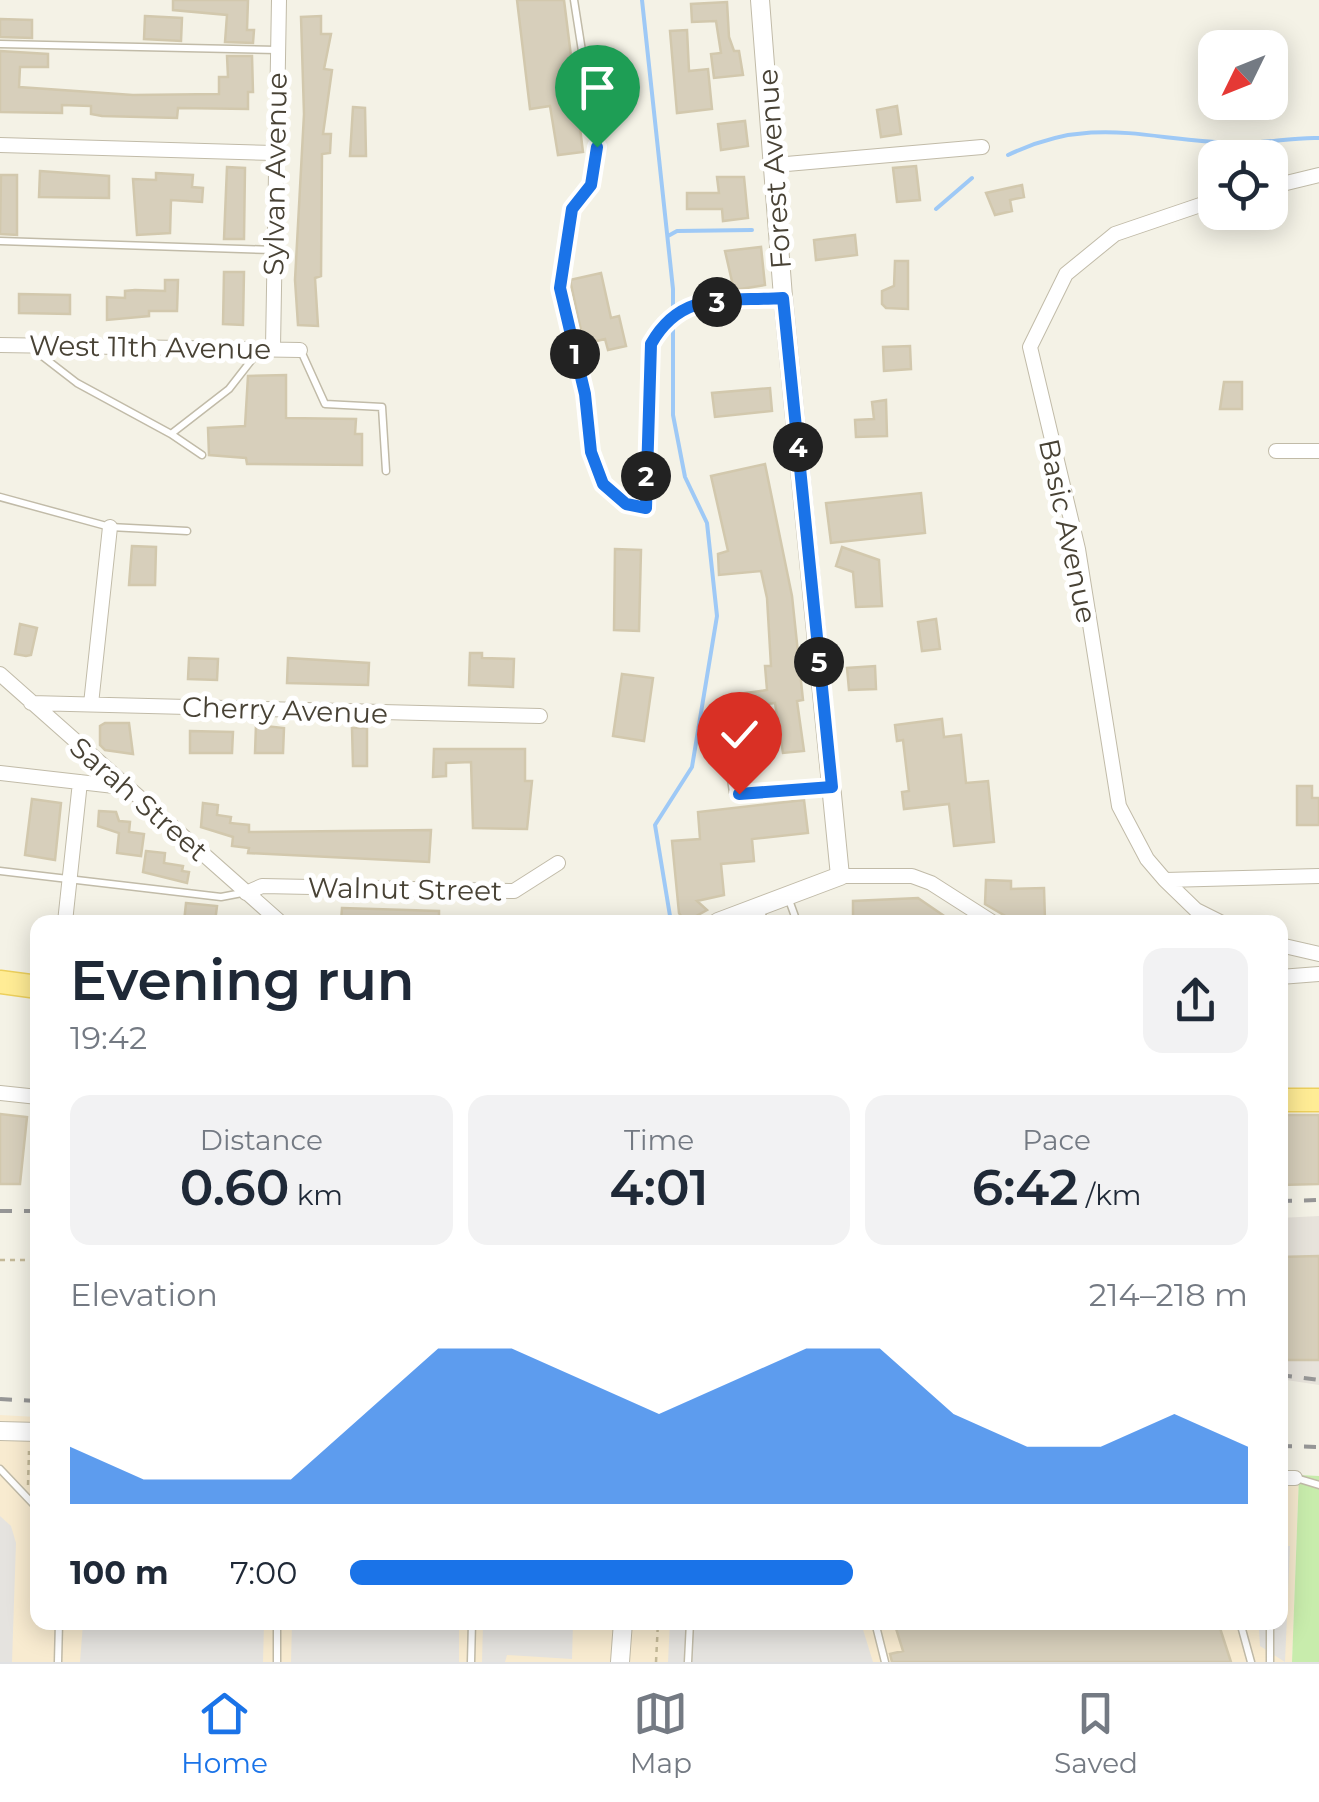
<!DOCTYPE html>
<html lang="en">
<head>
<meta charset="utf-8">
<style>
	:root { --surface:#fff; --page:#f2f2f3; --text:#1f2937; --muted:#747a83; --line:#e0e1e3; --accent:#1a73e8 }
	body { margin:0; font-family:Montserrat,sans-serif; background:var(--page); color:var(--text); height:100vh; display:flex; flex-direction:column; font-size:38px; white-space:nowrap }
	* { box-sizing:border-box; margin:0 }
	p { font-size:32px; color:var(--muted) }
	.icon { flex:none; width:55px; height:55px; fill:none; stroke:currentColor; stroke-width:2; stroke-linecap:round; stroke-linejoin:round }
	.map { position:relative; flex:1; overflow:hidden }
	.side { position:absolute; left:30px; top:915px; width:1258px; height:715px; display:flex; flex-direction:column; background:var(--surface); border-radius:20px; box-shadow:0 5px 25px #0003 }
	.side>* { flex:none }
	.needle { width:65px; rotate:227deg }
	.controls { position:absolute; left:1198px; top:30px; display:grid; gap:20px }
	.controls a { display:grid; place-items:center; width:90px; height:90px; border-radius:20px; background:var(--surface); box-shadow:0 5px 25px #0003; font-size:50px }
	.pin { position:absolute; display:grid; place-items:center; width:85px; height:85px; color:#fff; margin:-102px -42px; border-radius:50% 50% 50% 0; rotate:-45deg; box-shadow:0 0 10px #0007 }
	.pin .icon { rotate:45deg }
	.km { position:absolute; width:50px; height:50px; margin:-25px; border-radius:50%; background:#222; color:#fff; font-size:28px; line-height:50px; text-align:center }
	.round { display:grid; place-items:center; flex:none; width:105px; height:105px; border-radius:20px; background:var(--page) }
	.headline { display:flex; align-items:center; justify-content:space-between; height:170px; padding:0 40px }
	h1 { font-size:55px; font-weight:600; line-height:75px }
	.metrics { display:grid; grid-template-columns:repeat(3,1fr); gap:15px; height:170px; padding:10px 40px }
	.metrics div { display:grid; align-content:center; border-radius:20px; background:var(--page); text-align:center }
	.metrics b { font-size:50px; font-weight:600 }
	.metrics small { font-size:28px; font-weight:400 }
	.metrics p { font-size:28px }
	.chart { height:280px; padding:20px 40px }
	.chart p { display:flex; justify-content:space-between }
	.chart svg { width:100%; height:180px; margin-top:10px; fill:var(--accent); opacity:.7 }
	ul { padding:0 40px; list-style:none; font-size:32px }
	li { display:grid; grid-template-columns:160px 120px 1fr; align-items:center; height:75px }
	li i { height:25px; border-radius:12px; background:var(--accent) }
	.menu { display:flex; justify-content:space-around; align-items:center; height:140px; border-top:2px solid var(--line); background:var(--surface); font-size:28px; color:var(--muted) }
	.menu a { display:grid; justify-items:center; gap:5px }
	.menu .on { color:var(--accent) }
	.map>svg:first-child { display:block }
	.commercial { fill:#f8ebd0 }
	.industrial { fill:#e7e3db }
	.green { fill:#c8ecac }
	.parking { fill:#e5e3df }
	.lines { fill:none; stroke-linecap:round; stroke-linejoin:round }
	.stream { stroke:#9ec9f6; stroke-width:4 }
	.building { fill:#d7cfbb; stroke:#d2c8ad; stroke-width:2.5 }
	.service-casing { stroke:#c1bba8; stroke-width:9 }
	.minor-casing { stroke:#c1bba8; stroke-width:16 }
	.tertiary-casing { stroke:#c1bba8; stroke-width:20 }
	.primary-casing { stroke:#edd05c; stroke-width:25 }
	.path { stroke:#c4b998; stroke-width:2.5; stroke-dasharray:5 5; stroke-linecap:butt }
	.service { stroke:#fff; stroke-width:6 }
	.minor { stroke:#fff; stroke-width:14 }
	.tertiary { stroke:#fff; stroke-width:18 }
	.primary { stroke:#ffec95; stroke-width:22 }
	.rail { stroke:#969696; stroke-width:4; stroke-dasharray:12 12; stroke-linecap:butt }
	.route-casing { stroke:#fff; stroke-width:20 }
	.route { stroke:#1a73e8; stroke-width:12 }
	.labels { text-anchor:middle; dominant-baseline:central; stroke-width:10; stroke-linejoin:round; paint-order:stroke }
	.street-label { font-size:28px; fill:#484235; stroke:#fff }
</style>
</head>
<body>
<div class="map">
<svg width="1319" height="1662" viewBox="0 0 1319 1662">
	<rect width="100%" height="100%" fill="#f4f2e6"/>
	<path class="commercial" d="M0 1415 37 1417 38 1622H1280V1473L1299 1475 1292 1662H0Z"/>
	<path class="industrial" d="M1319 1216V1385L1280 1379V1218Z"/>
	<path class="green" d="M1299 1475 1319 1476V1662H1292Z"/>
	<path class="parking" d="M0 1516 11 1526 16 1543 12 1662H0Z
		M1280 1546H1290L1285 1662 1260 1646 1259 1630 1248 1624 1280 1622Z
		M670 1622 861 1623 873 1662H668Z
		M83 1623H264L263 1662H80Z
		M292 1623H459V1662H291Z
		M483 1623H573L572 1659 507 1655 505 1662H482Z"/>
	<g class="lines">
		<path class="stream" d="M642 0 673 289V415L685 477 707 523 717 616 692 767 655 825 670 916
			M1008 155C1098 112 1152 143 1242 143 1268 143 1293 137 1319 138
			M936 209 972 178
			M668 236 677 231 752 230"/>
	</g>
	<path class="building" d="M173 0H248L247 30H254L253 43 225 42 227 15 173 10Z
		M517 0H564L583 152 558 155 550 106 530 109Z
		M727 2 729 37 734 51H739L743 75 714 78 711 54 721 53 716 21 692 22 691 4Z
		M145 16 182 18 181 41 144 39Z
		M321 16V34H331L324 69 332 70 323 134H331L330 153 322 154 321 276 315 278 318 326 298 325 295 280 304 114 301 17Z
		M0 19 32 20V38L0 37Z
		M687 30 689 71 708 69 712 109 677 113 670 31Z
		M0 51 48 54V67H20L19 87 133 95 219 94V77H228L227 56H252L253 92H248V109L178 108 177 118 102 116 91 114V106L62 105V113L0 112Z
		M897 106 901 134 881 137 877 110Z
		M353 107 365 108 366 156H350Z
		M745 121 748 146 721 150 718 124Z
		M916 166 920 200 897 202 893 168Z
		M227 167 245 168 244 239H224Z
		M40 171 109 176V198L39 197Z
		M156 173 193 175 192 187 203 188 202 202 171 200 170 233 137 235 133 179 156 180Z
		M1 175H17V235L0 234Z
		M717 177H744L748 218 723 221 722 209H687V193H719Z
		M1022 185 1024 197 1010 200 1012 211 995 215 986 193Z
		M855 235 857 255 816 260 814 240Z
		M761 247 765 285 734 290 725 251Z
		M895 261H908V309L886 308 882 304V291L894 286Z
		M224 272H244L243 325 223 324Z
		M601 273 611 318 619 316 626 346 608 350 605 339 584 344 570 280Z
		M165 280H178L177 311H149V316L107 320V297L125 298V291L135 290 165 291Z
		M19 294 70 295V314L19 313Z
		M910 346 911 369 884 371 883 347Z
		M286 375V418L356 419 355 434H362V465L247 464 246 458 209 455 208 428 245 426 248 376Z
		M1224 382H1242V409H1220Z
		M770 388 772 411 715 417 712 393Z
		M886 400 887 436 856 437 855 420 874 419 872 402Z
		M765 464 792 596 803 700 797 701 804 751 783 753 775 703 732 709 730 695 767 690 765 666H771L767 598 761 571 719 575 718 554 728 551 711 476Z
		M921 493 925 533 831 543 826 503Z
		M132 546 156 547 155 585H129Z
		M842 547 879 560 882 606 856 607 853 572 836 566Z
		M615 549 641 550 639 631 614 630Z
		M936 619 940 649 922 651 918 622Z
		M20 624 37 628 31 655 26 656 15 654Z
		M470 653H482V658L514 659 513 687 469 685Z
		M189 658 218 659 217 680 188 679Z
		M288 658 369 663 368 685 287 683Z
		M875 666 876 689 849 690 847 668Z
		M622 674 653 678 644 741 613 736Z
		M942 719 944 737 961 735 966 783 988 781 994 842 954 846 949 804 904 809 902 792 909 791 903 740 897 741 895 725Z
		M105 723H129L133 754 105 750 100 745V726Z
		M256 725 284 728 283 753H255Z
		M352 728H367V766H353Z
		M190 731 233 732 232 753H190Z
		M434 749H525V781H532L527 829 473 828 471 762 446 763V776L433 777Z
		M1297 786H1312V798H1319V825H1297Z
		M32 799 61 803 55 860 25 855Z
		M804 800 808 833 752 839 754 861 721 864 724 895 697 901 707 910 685 922 679 913 672 841 700 839 698 812Z
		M203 803 218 805 217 815 231 817 230 823 249 825V832L431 830 429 862 248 853 249 848 232 846 233 837 201 827Z
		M99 811 116 812 119 821 130 822 129 832 144 834 141 856 117 853 119 833 98 826Z
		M146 851 165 853 164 863 183 866 182 871 189 872 187 883 143 872Z
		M986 880 1011 881V889L1044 888 1045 920 1014 921 985 904Z
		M918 898 953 922H853V901Z
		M186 903 217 906 215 922H184Z
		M342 908 439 911V922H341Z
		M0 1114 27 1117 20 1184H0Z
		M1280 1115H1319V1184L1280 1185Z
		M1319 1256V1360H1280V1257Z
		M894 1622H1218L1231 1662H892L890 1654 903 1651Z"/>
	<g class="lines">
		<defs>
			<path id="service" d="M574 0 597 147 591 185 572 209 560 287 585 394 591 452 603 484 626 505 645 507 651 343C682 289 725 302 782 298
				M0 44 277 50
				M0 241 273 250
				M33 349 77 383 171 434 229 389 257 353
				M301 351 325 404 382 407 386 471
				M171 434 202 455
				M0 497 110 527 187 531
				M720 709 733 792 830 787
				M0 871 221 897 242 893
				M789 900 797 922
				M759 907 765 922
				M0 1469 38 1509
				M1296 1478 1319 1485
				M875 1622 885 1662
				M1240 1622 1251 1662
				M58 1662 59 1622
				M277 1662V1622
				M471 1662 472 1622
				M688 1662 690 1622
				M1270 1662V1622"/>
			<path id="minor" d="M0 145 274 153
				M775 165 982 147
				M1270 187 1319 175
				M1215 200 1115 234 1066 274 1030 347 1078 549 1119 806 1147 859 1165 880 1196 910 1220 922
				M0 345 300 350
				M273 347 279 0
				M1276 451H1319
				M0 674 280 922
				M31 703 540 716
				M91 704 110 527
				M0 773 123 787
				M840 876H912L931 883 992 922
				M1165 880 1319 876
				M246 893 262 886 514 891 558 863
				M65 922 80 782
				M1280 945 1319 954
				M1280 977 1319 974
				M0 1093 38 1097
				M1280 1478H1295"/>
			<path id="tertiary" d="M718 922 840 876 783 297 760 0
				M0 1431 38 1432
				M620 1662 623 1622"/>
			<path id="primary" d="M0 982 38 987
				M1280 1100H1319"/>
		</defs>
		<use href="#service" class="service-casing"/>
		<use href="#minor" class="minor-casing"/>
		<use href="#tertiary" class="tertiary-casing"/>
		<use href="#primary" class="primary-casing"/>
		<path class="path" d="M0 1260H38
			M28 1485 29 1451
			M656 1662 658 1622"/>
		<use href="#service" class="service"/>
		<use href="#minor" class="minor"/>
		<use href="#tertiary" class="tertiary"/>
		<use href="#primary" class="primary"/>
		<path class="rail" d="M1280 1201 1319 1200
			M0 1211H38
			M1280 1375 1319 1380
			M0 1399 38 1401
			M1280 1446 1319 1447"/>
	</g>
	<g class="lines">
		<defs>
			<path id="route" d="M597 147 591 185 572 209 560 288 585 394 591 452 603 484 626 504 646 508 651 344C682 289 727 302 783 298L832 787 739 794"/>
		</defs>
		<use href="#route" class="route-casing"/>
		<use href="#route" class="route"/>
	</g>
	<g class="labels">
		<g class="street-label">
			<text transform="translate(774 169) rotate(-94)">Forest Avenue</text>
			<text transform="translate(275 174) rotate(-89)">Sylvan Avenue</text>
			<text transform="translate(150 347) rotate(1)">West 11th Avenue</text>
			<text transform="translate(1068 531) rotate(78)">Basic Avenue</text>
			<text transform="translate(285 710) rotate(2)">Cherry Avenue</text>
			<text transform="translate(139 799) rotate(41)">Sarah Street</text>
			<text transform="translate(405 889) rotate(1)">Walnut Street</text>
		</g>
	</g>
</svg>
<div class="controls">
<a><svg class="needle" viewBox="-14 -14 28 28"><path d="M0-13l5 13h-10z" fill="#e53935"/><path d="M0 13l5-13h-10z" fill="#747a83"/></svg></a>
<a><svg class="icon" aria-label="locate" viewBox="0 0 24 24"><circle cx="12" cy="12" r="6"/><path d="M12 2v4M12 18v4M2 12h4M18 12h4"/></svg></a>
</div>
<div class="pin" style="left:597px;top:147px;background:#1e9e55"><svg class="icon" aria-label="arrive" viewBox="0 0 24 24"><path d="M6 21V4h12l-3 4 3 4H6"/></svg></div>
<div class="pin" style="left:739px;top:794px;background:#d93025"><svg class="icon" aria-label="check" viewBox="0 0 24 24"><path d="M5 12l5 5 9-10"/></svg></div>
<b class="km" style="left:575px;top:354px">1</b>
<b class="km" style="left:646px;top:476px">2</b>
<b class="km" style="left:717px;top:302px">3</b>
<b class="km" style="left:798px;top:447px">4</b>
<b class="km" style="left:819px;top:662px">5</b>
<section class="side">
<div class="headline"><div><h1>Evening run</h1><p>19:42</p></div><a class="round"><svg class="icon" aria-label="share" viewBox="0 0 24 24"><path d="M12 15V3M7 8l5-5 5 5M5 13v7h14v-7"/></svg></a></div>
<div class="metrics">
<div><p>Distance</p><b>0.60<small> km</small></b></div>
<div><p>Time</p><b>4:01</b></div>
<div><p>Pace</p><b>6:42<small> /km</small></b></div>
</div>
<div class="chart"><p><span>Elevation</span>214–218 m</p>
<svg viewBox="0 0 160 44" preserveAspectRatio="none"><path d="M0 44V30L10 38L20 38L30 38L40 22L50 6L60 6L70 14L80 22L90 14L100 6L110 6L120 22L130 30L140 30L150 22L160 30V44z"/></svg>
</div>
<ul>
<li><b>100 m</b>7:00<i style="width:56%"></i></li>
</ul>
</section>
</div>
<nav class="menu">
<a class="on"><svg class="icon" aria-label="home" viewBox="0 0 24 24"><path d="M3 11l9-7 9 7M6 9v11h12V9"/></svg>Home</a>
<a><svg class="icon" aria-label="map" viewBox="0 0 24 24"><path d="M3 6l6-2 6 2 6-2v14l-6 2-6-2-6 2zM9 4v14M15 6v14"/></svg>Map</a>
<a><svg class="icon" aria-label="saved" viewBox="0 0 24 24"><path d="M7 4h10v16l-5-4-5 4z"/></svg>Saved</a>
</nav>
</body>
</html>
